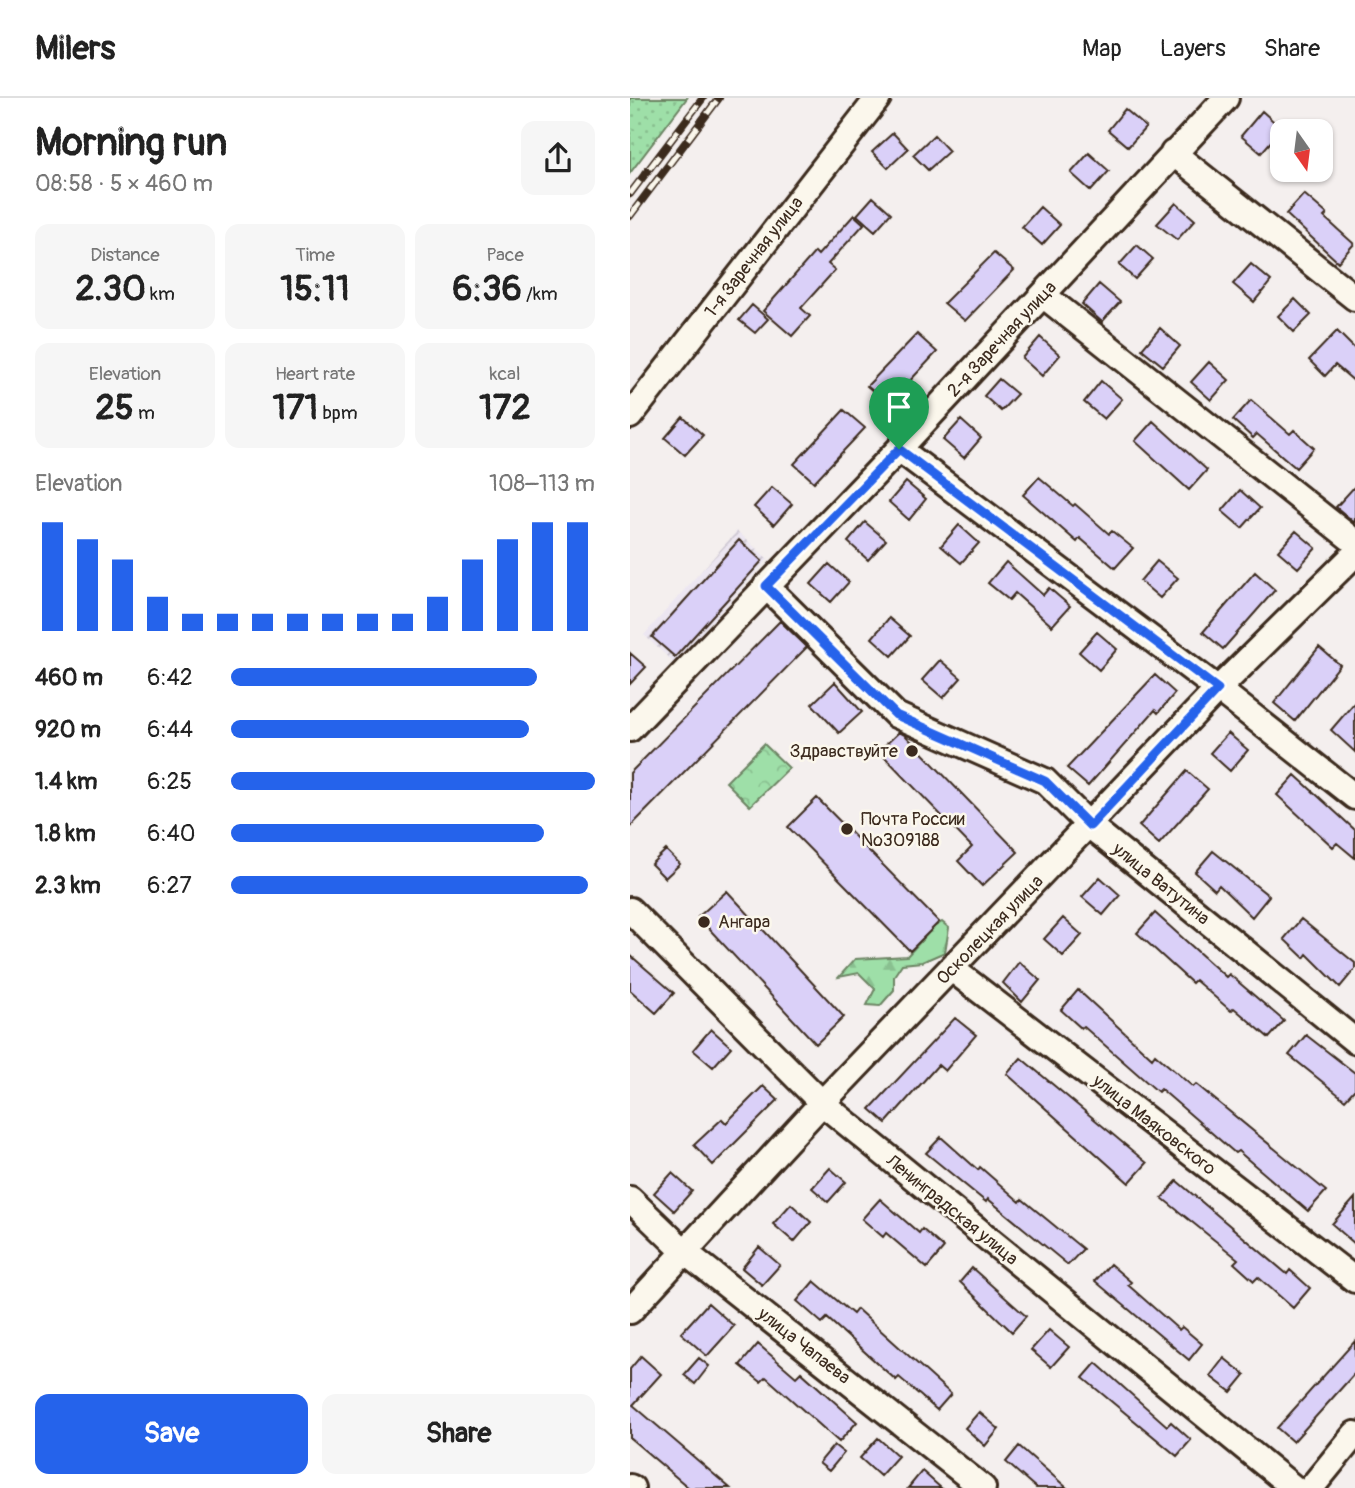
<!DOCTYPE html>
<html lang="en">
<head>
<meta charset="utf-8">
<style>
	:root { --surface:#fff; --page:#f6f6f6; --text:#222; --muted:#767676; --line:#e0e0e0; --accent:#2563eb }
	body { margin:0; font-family:Pangolin,sans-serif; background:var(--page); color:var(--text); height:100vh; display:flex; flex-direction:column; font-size:26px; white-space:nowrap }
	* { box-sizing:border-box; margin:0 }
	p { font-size:23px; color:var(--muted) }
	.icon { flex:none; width:38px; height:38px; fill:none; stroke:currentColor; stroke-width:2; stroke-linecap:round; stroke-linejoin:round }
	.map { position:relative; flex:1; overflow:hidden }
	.details { display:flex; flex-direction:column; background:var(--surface); width:630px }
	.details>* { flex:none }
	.needle { width:46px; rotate:166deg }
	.fabs { position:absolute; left:640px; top:21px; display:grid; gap:14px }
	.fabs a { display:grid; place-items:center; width:63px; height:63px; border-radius:14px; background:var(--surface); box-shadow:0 2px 5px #0004; font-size:35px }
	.pin { position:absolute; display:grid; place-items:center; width:60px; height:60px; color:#fff; margin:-72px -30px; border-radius:50% 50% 50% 0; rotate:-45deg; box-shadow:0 0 7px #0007 }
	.pin .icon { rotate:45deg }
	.round { display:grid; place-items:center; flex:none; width:74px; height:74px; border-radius:14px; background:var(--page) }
	.summary { display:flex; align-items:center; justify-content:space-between; height:119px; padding:0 35px }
	h1 { font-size:38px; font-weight:700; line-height:52px }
	.metrics { display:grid; grid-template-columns:repeat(3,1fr); gap:10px; height:119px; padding:7px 35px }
	.metrics div { display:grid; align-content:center; border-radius:14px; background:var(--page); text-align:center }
	.metrics b { font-size:35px; font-weight:700 }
	.metrics small { font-size:19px; font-weight:400 }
	.metrics p { font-size:19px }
	.chart { height:196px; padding:14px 35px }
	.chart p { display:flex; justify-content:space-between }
	.chart svg { width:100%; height:126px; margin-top:7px; stroke:var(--accent); stroke-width:6 }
	.action { display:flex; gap:14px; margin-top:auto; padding:14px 35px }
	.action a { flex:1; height:80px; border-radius:14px; background:var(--accent); color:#fff; font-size:28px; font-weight:700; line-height:80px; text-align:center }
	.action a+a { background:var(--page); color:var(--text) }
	ul { padding:0 35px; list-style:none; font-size:23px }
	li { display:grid; grid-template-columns:112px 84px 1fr; align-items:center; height:52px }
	li i { height:18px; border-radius:9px; background:var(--accent) }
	header { display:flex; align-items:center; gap:42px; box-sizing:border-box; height:98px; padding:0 35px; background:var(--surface); border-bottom:2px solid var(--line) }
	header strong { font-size:33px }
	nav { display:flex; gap:38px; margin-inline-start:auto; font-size:24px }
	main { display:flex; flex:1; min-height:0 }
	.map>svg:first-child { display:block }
	.industrial { fill:url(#industrial-furrows) }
	.grass { fill:url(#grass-dots); stroke:#6c8463; stroke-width:2 }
	.forest { fill:url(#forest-firs); stroke:#6c8463; stroke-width:2 }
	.park { fill:url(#park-crowns); stroke:#6c8463; stroke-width:2 }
	.building { fill:#dad0f8; stroke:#3b2a1e; stroke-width:2 }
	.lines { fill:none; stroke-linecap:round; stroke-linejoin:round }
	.minor-casing { stroke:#3b2a1e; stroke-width:30 }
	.minor { stroke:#fbf7ec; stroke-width:24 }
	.rail-casing { stroke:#3b2a1e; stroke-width:8 }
	.rail { stroke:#fbf7ec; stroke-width:5; stroke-dasharray:16; stroke-linecap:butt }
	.route-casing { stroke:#fff; stroke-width:14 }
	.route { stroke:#2563eb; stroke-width:9 }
	.poi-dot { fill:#3b2a1e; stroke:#fbf7ec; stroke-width:2.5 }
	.labels { text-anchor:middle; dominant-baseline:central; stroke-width:5; stroke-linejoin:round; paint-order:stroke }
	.street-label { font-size:18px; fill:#3b2a1e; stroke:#fbf7ec }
	.poi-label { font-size:18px; fill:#3b2a1e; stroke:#fbf7ec; text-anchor:start }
</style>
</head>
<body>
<header>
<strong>Milers</strong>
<nav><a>Map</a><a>Layers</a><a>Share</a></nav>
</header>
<main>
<section class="details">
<div class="summary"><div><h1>Morning run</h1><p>08:58 · 5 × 460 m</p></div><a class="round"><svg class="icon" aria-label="share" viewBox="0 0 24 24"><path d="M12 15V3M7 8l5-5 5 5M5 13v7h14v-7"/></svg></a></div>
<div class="metrics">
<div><p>Distance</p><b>2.30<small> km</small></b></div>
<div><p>Time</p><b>15:11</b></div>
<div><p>Pace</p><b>6:36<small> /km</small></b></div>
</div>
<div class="metrics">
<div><p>Elevation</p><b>25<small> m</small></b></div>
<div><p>Heart rate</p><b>171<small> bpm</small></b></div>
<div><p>kcal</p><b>172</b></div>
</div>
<div class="chart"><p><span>Elevation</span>108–113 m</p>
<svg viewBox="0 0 160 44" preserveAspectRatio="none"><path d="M5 44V6M15 44V12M25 44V19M35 44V32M45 44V38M55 44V38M65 44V38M75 44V38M85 44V38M95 44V38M105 44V38M115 44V32M125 44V19M135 44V12M145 44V6M155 44V6"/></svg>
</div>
<ul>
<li><b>460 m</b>6:42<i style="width:84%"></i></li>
<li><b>920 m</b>6:44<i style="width:82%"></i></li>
<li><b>1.4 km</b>6:25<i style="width:100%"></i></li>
<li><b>1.8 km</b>6:40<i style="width:86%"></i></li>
<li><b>2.3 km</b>6:27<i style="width:98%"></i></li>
</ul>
<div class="action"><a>Save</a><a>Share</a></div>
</section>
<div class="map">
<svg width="725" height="1390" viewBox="0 0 725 1390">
	<defs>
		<pattern id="industrial-furrows" width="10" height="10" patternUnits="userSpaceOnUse" patternTransform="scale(1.75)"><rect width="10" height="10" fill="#ece6f1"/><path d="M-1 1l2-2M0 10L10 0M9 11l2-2" fill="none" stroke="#cbc5ce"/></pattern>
		<pattern id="grass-dots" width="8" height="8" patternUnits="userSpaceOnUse" patternTransform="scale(1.75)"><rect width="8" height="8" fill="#9edfa8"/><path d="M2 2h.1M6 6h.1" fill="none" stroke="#89c090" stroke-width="1.8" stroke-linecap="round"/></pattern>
		<pattern id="forest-firs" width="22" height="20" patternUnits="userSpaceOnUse" patternTransform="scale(1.75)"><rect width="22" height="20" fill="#9edfa8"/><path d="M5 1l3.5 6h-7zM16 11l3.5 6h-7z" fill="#89c090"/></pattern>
		<pattern id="park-crowns" width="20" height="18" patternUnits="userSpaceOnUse" patternTransform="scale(1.75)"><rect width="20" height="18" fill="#9edfa8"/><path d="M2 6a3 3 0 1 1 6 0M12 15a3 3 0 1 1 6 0" fill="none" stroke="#89c090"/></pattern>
	</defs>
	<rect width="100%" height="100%" fill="#f4efee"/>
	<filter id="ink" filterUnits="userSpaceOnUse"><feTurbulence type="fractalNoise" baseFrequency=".0143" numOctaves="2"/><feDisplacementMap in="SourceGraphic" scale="14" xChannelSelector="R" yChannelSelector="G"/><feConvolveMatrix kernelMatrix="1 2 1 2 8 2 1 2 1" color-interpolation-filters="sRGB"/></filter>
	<g filter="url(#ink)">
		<path class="industrial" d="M107 433 138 461 44 565 14 537Z"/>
		<path class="grass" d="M0 0H57L0 75Z"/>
		<path class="forest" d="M312 824 319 830 315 854 292 864 272 866 264 878V892L250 908 237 907 245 891 229 875 209 879 225 861 277 858 304 829Z"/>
		<path class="park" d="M134 646 159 670 120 708 96 684Z"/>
		<path class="building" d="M495 11 516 29 498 49 478 32Z
			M632 13 652 31 631 55 611 38Z
			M263 35 278 51 258 70 242 54Z
			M304 37 319 53 298 72 283 57Z
			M459 55 479 73 461 93 441 75Z
			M674 96 697 116 694 119 724 146 708 164 656 116Z
			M243 99 261 115 245 133 227 117Z
			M546 105 565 122 547 142 527 126Z
			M410 109 430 127 412 147 392 129Z
			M224 117 234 126 198 166 205 172 171 210 180 218 162 238 133 213 185 154 188 157Z
			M507 147 523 161 505 181 489 167Z
			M364 155 384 172 335 223 314 205Z
			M621 166 641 183 624 204 603 186Z
			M469 186 490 204 472 224 452 206Z
			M665 201 681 217 664 234 648 218Z
			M122 207 138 221 125 235 109 222Z
			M530 230 550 248 533 268 512 251Z
			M707 233 725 251V284L705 267 695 278 679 262Z
			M287 236 307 254 258 306 237 288Z
			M410 239 430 257 412 278 392 260Z
			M579 264 599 282 581 302 561 284Z
			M369 281 387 296 371 313 354 298Z
			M471 283 492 301 474 321 454 304Z
			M621 302 660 336 664 332 684 350 666 370 627 336 623 340 603 322Z
			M214 312 235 330 184 384 164 366Z
			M53 319 73 337 55 357 35 340Z
			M331 322 351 340 334 360 313 342Z
			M523 323 577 372 559 392 505 343Z
			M409 379 443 408 445 406 479 436 482 433 503 450 485 470 450 440 447 444 393 397Z
			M276 384 296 401 279 422 259 404Z
			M725 388V425L706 409Z
			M142 389 162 406 144 427 124 409Z
			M610 392 630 410 612 430 592 413Z
			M235 424 256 442 238 462 218 444Z
			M329 427 349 445 331 465 311 448Z
			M666 433 686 450 668 470 648 453Z
			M109 442 132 463 45 559 22 539Z
			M527 463 548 480 530 500 510 483Z
			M376 464 413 497 419 490 440 508 422 528 385 495 379 502 358 485Z
			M199 466 219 484 201 504 181 486Z
			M625 474 645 492 593 551 573 534Z
			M259 520 280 538 262 558 242 540Z
			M150 523 177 549 0 729V675Z
			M467 534 487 551 469 572 449 554Z
			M689 549 710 567 665 623 644 605Z
			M0 555 16 569 0 586Z
			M310 562 331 580 313 600 292 582Z
			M525 577 545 595 528 615 525 612 458 688 437 670Z
			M205 584 232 614 209 635 182 606Z
			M725 604V654L701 632Z
			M269 634 276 638 388 754 352 788 328 763 342 749 249 653Z
			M598 635 618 652 600 673 580 655Z
			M557 673 578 691 529 746 509 728Z
			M665 677 725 732V760L707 745 703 749 647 697Z
			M187 700 309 824 280 853 158 729Z
			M36 752 50 766 35 780 21 766Z
			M583 753 639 798 622 819 589 787 585 792 565 774Z
			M470 779 490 797 473 817 452 799Z
			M97 793 214 919 186 946 68 819Z
			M525 815 596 879 599 876 654 923 639 940 604 910 601 913 565 882 562 885 507 835Z
			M433 820 452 837 433 858 414 841Z
			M671 821 725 865V871L710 889 677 856 674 860 654 841Z
			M0 857 44 895 26 915 0 892Z
			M389 864 410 882 392 904 373 885Z
			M448 892 522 960 525 956 563 989 566 986 696 1093 678 1113 608 1053 605 1055 531 991 528 994 453 928 451 930 431 912Z
			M325 920 346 937 315 973 308 967 256 1025 240 1011Z
			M81 931 101 949 83 969 63 952Z
			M676 937 725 975V991L715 1002 659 957Z
			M391 960 517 1065 499 1085 377 976Z
			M133 988 148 1002 83 1067 64 1047 92 1021 96 1025Z
			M311 1039 348 1072 350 1069 390 1104 392 1101 453 1151 438 1167 358 1101 356 1104 296 1055Z
			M200 1070 216 1084 198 1104 182 1090Z
			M42 1075 62 1093 44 1113 24 1095Z
			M547 1083 657 1176 660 1172 680 1190 663 1210 628 1179 624 1183 604 1165 608 1161 532 1100Z
			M725 1100V1146L702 1126Z
			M250 1101 289 1135 292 1131 314 1150 297 1170 256 1135 253 1139 232 1121Z
			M161 1106 181 1124 164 1144 143 1126Z
			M129 1149 150 1167 132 1187 112 1170Z
			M480 1166 501 1184 498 1187 549 1232 552 1229 572 1246 559 1262 465 1183Z
			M342 1170 396 1218 382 1234 330 1184Z
			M184 1183 223 1216 227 1211 321 1296 307 1312 269 1279 266 1282 197 1220 192 1225 167 1203Z
			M78 1205 104 1228 77 1258 51 1235Z
			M419 1232 439 1249 421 1269 401 1252Z
			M725 1243V1275L663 1344 647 1330Z
			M128 1246 166 1279 171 1274 227 1324 209 1344 136 1279 131 1284 110 1267Z
			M11 1258 31 1276 3 1307 100 1390H59L0 1340V1271Z
			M69 1260 79 1268 65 1286 54 1277Z
			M594 1260 615 1277 601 1294 580 1278Z
			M466 1265 537 1328 541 1324 561 1342 547 1358 453 1280Z
			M349 1314 369 1331 355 1348 335 1330Z
			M248 1340 268 1358 250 1378 230 1360Z
			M204 1347 214 1355 199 1373 189 1365Z
			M389 1348 437 1390H406L376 1364Z
			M292 1373 311 1390H278Z"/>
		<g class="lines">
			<defs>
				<path id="minor" d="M543 55 725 200
					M413 197 725 444
					M0 318 248 0
					M269 351 588 591 725 699
					M136 488 266 617 415 683 460 728 725 943
					M0 631 269 351 596 0
					M0 812 192 1005 664 1390
					M322 871 725 1182
					M0 1101 56 1155 353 1390
					M0 1213 192 1005 588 591 725 456
					M0 1389 2 1390
					M681 1390 725 1336"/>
			</defs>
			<use href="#minor" class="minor-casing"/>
			<use href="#minor" class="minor"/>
			<defs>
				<path id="rail" d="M0 96 73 0
					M0 118 89 0"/>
			</defs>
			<use href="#rail" class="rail-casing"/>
			<use href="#rail" class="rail"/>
		</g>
	</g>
	<g class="lines" filter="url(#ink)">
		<defs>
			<path id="route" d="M269 351 588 591 460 728 415 683 266 617 136 488Z"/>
		</defs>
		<use href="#route" class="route-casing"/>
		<use href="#route" class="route"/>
	</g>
	<g class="poi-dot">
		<circle cx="282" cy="653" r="7"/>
		<circle cx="217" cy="731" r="7"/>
		<circle cx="74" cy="824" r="7"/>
	</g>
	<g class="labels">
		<g class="street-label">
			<text transform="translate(124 159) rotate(-52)">1-я Заречная улица</text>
			<text transform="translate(372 241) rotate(-47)">2-я Заречная улица</text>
			<text transform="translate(531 786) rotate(39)">улица Ватутина</text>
			<text transform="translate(360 832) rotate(-46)">Осколецкая улица</text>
			<text transform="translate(524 1027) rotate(38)">улица Маяковского</text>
			<text transform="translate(322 1112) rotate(39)">Ленинградская улица</text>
			<text transform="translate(174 1248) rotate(38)">улица Чапаева</text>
		</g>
		<g class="poi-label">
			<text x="268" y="653" text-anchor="end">Здравствуйте</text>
			<text x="231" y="721">Почта России<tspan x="231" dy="21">№309188</tspan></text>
			<text x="88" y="824">Ангара</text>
		</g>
	</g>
</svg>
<div class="fabs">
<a><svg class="needle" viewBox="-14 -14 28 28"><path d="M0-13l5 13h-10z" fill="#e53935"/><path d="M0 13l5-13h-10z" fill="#767676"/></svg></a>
</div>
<div class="pin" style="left:269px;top:351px;background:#1e9e55"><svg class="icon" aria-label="arrive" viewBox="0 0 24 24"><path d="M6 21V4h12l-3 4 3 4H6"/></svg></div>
</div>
</main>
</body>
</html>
